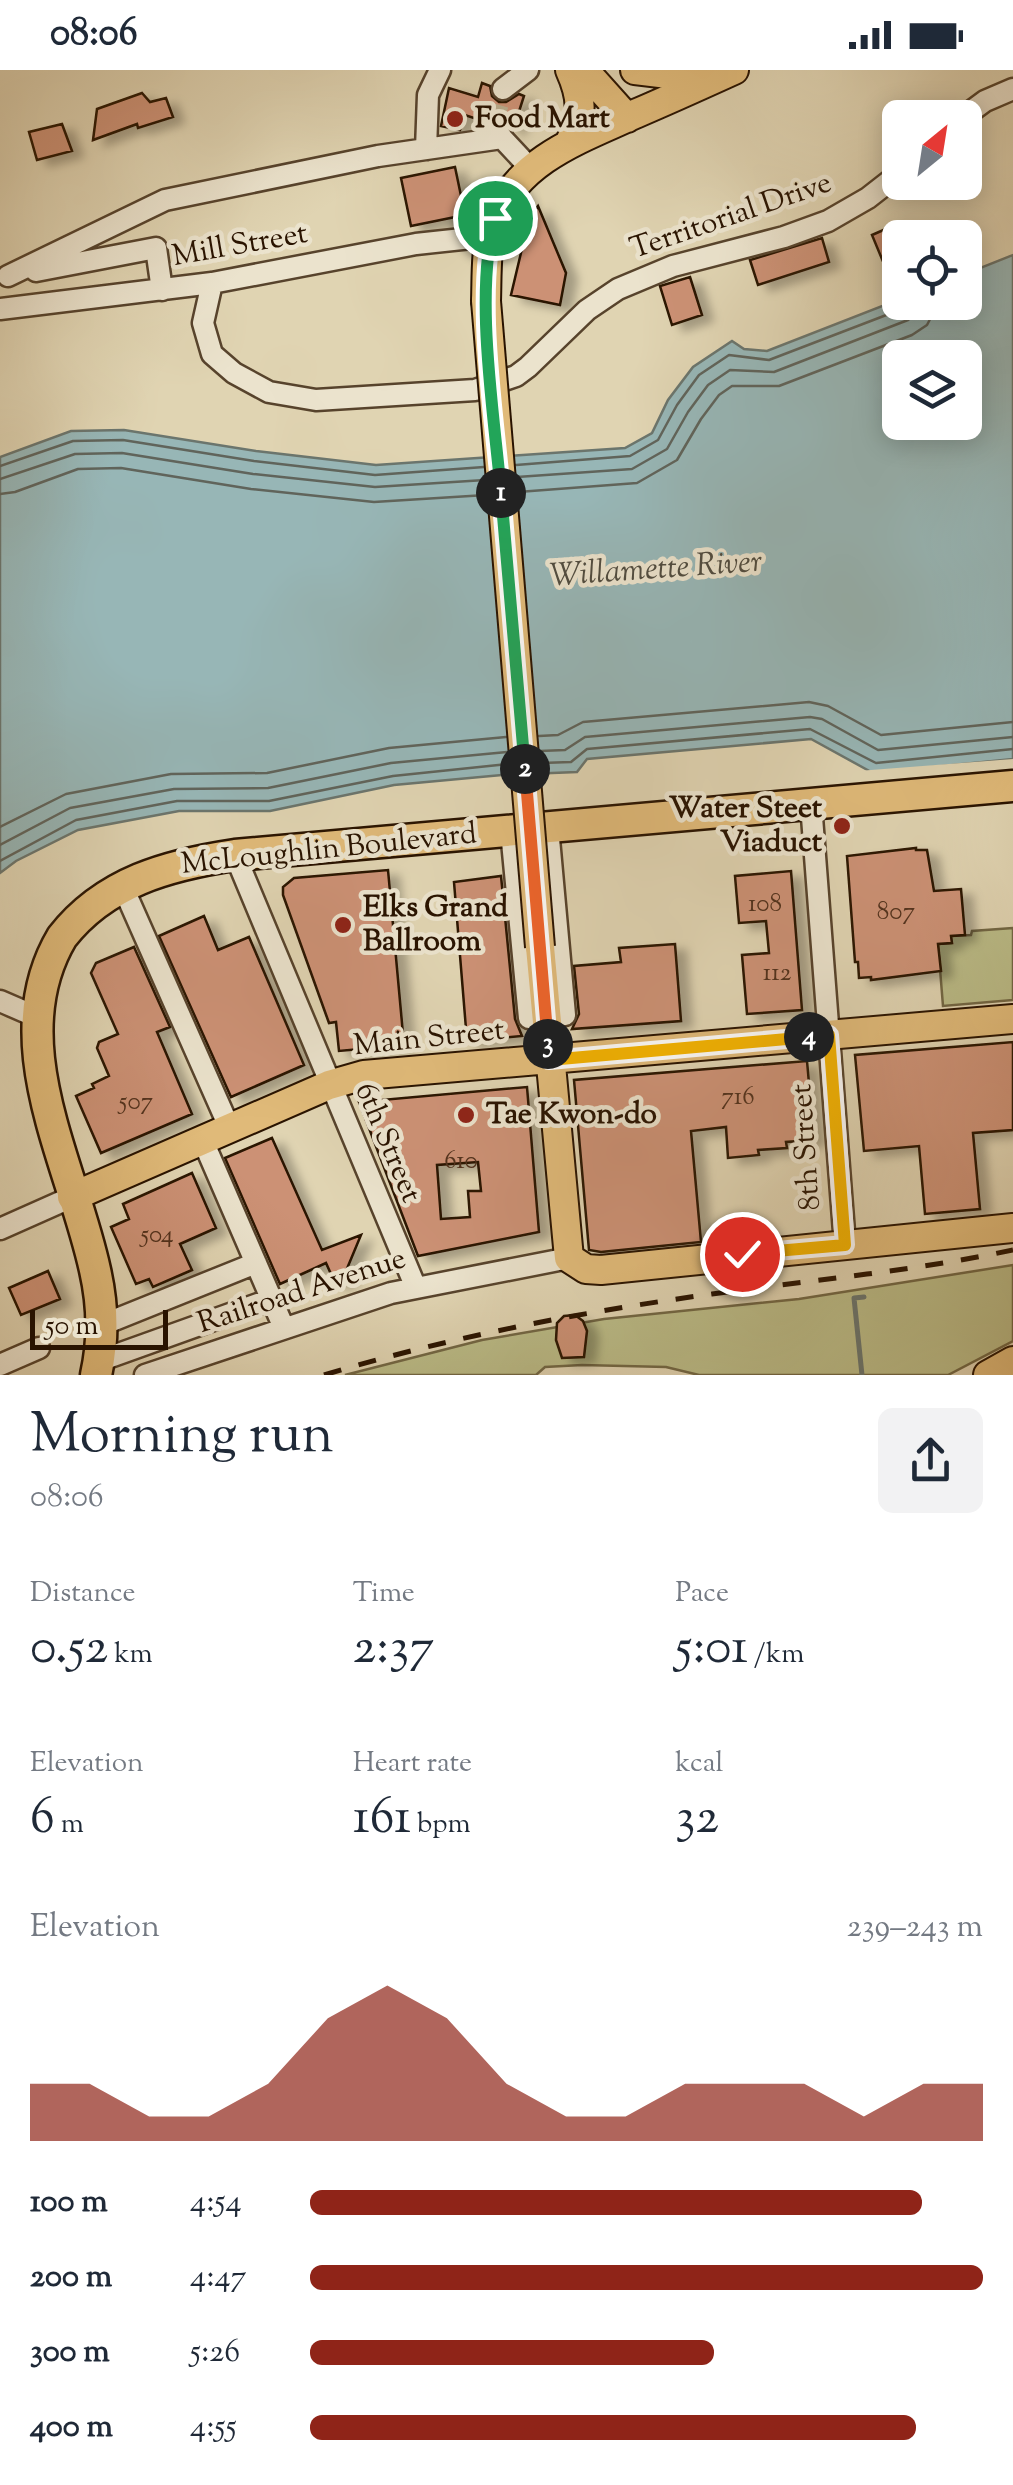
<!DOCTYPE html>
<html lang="en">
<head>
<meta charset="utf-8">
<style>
	:root { --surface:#fff; --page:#f2f2f3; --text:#1f2937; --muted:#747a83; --accent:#8f2418 }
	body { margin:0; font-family:"Sorts Mill Goudy",serif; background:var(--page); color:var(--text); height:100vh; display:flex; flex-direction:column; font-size:38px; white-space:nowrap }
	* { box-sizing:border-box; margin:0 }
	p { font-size:32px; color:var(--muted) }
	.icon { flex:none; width:55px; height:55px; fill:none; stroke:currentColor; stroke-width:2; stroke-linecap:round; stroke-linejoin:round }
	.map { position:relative; height:1305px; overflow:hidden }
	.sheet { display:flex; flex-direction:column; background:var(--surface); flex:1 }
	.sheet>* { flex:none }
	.needle { width:65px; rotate:30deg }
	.controls { position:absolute; left:882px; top:30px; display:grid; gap:20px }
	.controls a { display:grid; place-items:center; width:100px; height:100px; border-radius:15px; background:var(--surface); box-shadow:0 5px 25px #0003; font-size:50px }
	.scale { position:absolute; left:30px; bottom:25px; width:138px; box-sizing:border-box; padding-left:10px; border:5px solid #291300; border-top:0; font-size:28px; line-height:35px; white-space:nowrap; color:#291300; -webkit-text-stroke:8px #ebe3cd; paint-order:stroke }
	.pin { position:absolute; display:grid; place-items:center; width:85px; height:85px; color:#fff; margin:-42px; border:5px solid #fff; border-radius:50%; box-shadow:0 2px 10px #0007 }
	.km { position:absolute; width:50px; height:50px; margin:-25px; border-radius:50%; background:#222; color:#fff; font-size:28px; line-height:50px; text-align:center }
	.round { display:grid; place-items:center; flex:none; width:105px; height:105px; border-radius:15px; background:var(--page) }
	.head { display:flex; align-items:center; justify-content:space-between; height:170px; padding:0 30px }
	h1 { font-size:55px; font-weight:600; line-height:75px }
	.metrics { display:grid; grid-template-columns:repeat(3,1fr); gap:15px; height:170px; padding:10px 30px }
	.metrics div { display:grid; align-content:center }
	.metrics b { font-size:50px; font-weight:600 }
	.metrics small { font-size:28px; font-weight:400 }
	.metrics p { font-size:28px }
	.chart { height:280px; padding:20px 30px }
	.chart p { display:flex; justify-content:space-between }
	.chart svg { width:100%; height:180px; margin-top:10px; fill:var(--accent); opacity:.7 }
	ul { padding:0 30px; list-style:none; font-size:32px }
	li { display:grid; grid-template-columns:160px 120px 1fr; align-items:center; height:75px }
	li i { height:25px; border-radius:12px; background:var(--accent) }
	.status { display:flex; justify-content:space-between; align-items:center; height:70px; padding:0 50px; background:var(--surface); direction:ltr }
	.status svg { height:28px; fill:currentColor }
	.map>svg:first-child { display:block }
	.green { fill:#babb87; stroke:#726744; stroke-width:2.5 }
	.water { fill:#97b6b6; stroke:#6b756d; stroke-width:2.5; fill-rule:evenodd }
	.pier { fill:#e0d4b2 }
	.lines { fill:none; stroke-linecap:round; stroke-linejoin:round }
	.shore { stroke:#60645b; stroke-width:2.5 }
	.stream { stroke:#6b756d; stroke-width:5 }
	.building { fill:#cc9175; stroke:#291300; stroke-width:2.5; fill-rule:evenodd; filter:url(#shadow) }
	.minor-tunnel { stroke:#bbad8e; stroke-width:20; stroke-dasharray:20 10; stroke-linecap:butt }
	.minor-casing { stroke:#57432c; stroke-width:25 }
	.major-casing { stroke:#291300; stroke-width:32 }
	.highway-casing { stroke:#291300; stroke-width:35 }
	.minor { stroke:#ebe3cd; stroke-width:20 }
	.major { stroke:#e0ba79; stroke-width:28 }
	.highway { stroke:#e0ba79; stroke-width:30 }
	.rail { stroke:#291300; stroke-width:5; stroke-dasharray:18 18; stroke-linecap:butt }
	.major-bridge-casing { stroke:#291300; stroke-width:32; stroke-linecap:butt }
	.major-bridge { stroke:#e0ba79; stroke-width:28 }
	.split-1-casing { stroke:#fff; stroke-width:20 }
	.split-2-casing { stroke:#fff; stroke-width:20 }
	.split-3-casing { stroke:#fff; stroke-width:20 }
	.split-4-casing { stroke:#fff; stroke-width:20 }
	.split-5-casing { stroke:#fff; stroke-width:20 }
	.split-1 { stroke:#22a559; stroke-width:12 }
	.split-2 { stroke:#22a559; stroke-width:12 }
	.split-3 { stroke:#f0652b; stroke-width:12 }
	.split-4 { stroke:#f5b400; stroke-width:12 }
	.split-5 { stroke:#f5b400; stroke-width:12 }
	.poi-dot { fill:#8f2418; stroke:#ebe3cd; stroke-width:4 }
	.labels { text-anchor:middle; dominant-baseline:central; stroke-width:9; stroke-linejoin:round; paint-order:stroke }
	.number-label { font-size:25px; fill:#52321d }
	.poi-label { font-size:30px; font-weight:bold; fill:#291300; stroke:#ebe3cd; text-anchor:start }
	.street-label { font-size:30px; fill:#291300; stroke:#ebe3cd }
	.water-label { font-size:32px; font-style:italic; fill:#504c40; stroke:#ebe3cd }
</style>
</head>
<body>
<div class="status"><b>08:06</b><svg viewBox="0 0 49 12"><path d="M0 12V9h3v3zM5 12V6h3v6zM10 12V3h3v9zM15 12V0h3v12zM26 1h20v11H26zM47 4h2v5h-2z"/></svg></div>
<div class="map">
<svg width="1013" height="1305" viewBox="0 0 1013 1305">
	<defs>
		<filter id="shadow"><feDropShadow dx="11" dy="6" stdDeviation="5" flood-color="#0004"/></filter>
	</defs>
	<rect width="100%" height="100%" fill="#e0d4b2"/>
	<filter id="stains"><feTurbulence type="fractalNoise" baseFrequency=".002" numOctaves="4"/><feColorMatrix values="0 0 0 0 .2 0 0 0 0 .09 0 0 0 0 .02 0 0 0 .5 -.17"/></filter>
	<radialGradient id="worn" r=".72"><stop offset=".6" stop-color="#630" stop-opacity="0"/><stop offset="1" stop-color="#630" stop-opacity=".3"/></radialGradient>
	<path class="green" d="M1013 858V930L943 936 938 874 951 873V866L971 865 972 861Z
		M1013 1195V1271L948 1305H699L666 1297 582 1295 545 1297 536 1305H345L482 1270 604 1249 799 1229Z"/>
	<path class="water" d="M1013 185V689L873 703 811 669 587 689 577 702 502 705 394 715 270 741H179L78 760 16 791 0 803V387L71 361 124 360 256 381 376 395 625 378 652 363 668 330 693 297 732 271 744 279 767 281 900 229V232H965V204ZM900 288H965V352H900Z"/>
	<path class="pier" d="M1013 689V694L873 708 858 701Z"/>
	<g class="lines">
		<path class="shore" d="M516 395 630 386 658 370 677 335 699 305 729 285 769 290 902 239 909 232
			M0 396 73 371 123 370 254 391 375 405 484 397
			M517 407 632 399 667 379 688 342 708 315 730 300 774 302 908 250 917 242 922 232
			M0 409 75 384 122 383 253 404 375 417 485 410
			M518 422 637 413 677 390 701 349 719 325 732 316H779L912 265 927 255 939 232
			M0 424 15 422 78 399 121 398 251 419 374 432 486 425
			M539 666 558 665 583 652 809 632 828 636 881 665 1013 652
			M540 681 565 680 585 667 810 647 822 649 878 680 1013 667
			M541 693 571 692 587 679 810 659 876 693 1013 679
			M0 757 66 724 171 704 267 703 389 678 506 667
			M0 775 70 738 174 719 268 718 391 693 507 682
			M0 791 76 750 177 731H269L393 706 508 694"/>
		<path class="stream" d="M862 1305 854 1228 864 1227"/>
	</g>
	<path class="building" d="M482 13 490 16 492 26 499 32H506L519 24 524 26 513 60 504 46 493 40 485 43 480 50 465 45 460 60 441 56 449 18 478 27Z
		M142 23 150 32 166 28 173 47 138 58 137 54 93 70 97 39Z
		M62 54 72 81 37 90 29 62Z
		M455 97 465 145 411 156 401 108Z
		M538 136 566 203 560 235 511 225 529 149Z
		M888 158 900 188 884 194 872 165Z
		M822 168 829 192 758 215 750 190Z
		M690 207 702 245 672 255 660 216Z
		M916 778V780H927L934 821 961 819 965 865 951 866 952 873 938 874 941 901 871 910V907L859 908 858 892H855L847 786Z
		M388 800 404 975 339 981 336 952 329 953 283 825V817L294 808Z
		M791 801 802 940 747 944 742 885 769 883 766 851 739 853 735 806Z
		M501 806 515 949 522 966 467 971 454 812Z
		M204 846 218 880 249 867 304 995 231 1027 159 866Z
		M675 874 681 951 572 959 579 944 574 896 621 892 619 878Z
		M134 877 170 957 157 962 192 1044 101 1083 76 1026 94 1018 92 1014 109 1006 97 978 99 972 118 964 91 903 96 893Z
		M1013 972V1060L973 1063 980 1139 925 1144 919 1076 864 1081 855 985Z
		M807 991 814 1070 786 1072 787 1078 758 1080 759 1085 728 1088 726 1057 691 1061 701 1172 601 1182 589 1180 574 1010Z
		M527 1017 539 1162 418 1186 359 1032ZM478 1092 481 1121H468L470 1147 441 1149 437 1095Z
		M272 1068 322 1180 361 1165 346 1201 349 1207 335 1213 326 1193 280 1214 225 1088Z
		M192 1103 216 1158 180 1174 192 1200 153 1217 149 1209 136 1214 111 1157 129 1149 123 1134Z
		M48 1201 60 1229 21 1245 9 1218Z
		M575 1245 583 1251 587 1261 584 1287 562 1288 556 1270 557 1253 564 1246Z"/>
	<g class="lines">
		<path class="minor-tunnel" d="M493 54 503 19"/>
		<defs>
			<path id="minor" d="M503 19 528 0
				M962 48 985 31 1013 19
				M493 54 502 68 531 99
				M426 79 428 25 440 0
				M36 201 156 178 162 220
				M8 206 165 130 378 86 502 68
				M212 213 203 253 212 284 234 303 269 322 316 330 475 320 516 306 528 297 587 240 618 219 673 196 784 167 828 151 868 128 900 103
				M0 239 212 213 416 174 490 166
				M811 734 845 1175
				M548 758 565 945
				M511 761 529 948
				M235 785 416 1218
				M122 815 230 1059
				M0 931 30 944
				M203 1071 284 1258
				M0 1159 72 1127
				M102 1255 256 1193
				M99 1291 272 1229
				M0 1295 39 1278
				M145 1305 391 1223 569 1188"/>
			<path id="major" d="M584 0 627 48
				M635 0 710 9
				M569 74C583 46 583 29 570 0
				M486 231C487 203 485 173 496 147 519 89 583 68 635 44 668 30 701 15 734 0
				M540 877 569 1188 586 1199 601 1200 1013 1158
				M72 1127 329 1015 364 1005 1013 949
				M988 1305 1013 1291"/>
			<path id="highway" d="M96 1305C104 1269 103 1235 95 1200 72 1093 0 971 62 867 105 812 168 795 235 785L1013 716"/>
		</defs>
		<use href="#minor" class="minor-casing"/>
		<use href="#major" class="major-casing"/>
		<use href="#highway" class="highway-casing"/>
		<use href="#minor" class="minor"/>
		<use href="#major" class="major"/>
		<use href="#highway" class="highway"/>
		<path class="rail" d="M324 1305C450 1267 581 1242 712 1224 813 1210 913 1201 1013 1180"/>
		<defs>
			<path id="major-bridge" d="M486 231 540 877"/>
		</defs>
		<use href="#major-bridge" class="major-bridge-casing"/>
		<use href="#major-bridge" class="major-bridge"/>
	</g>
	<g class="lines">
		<defs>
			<path id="split-1" d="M495 148C474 223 494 343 501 423"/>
			<path id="split-2" d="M501 423 525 699"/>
			<path id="split-3" d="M525 699 548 974"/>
			<path id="split-4" d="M548 974 549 990 809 967"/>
			<path id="split-5" d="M742 1184 845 1175 829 965 809 967"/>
		</defs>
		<use href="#split-1" class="split-1-casing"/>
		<use href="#split-2" class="split-2-casing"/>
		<use href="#split-3" class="split-3-casing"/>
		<use href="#split-4" class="split-4-casing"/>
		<use href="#split-5" class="split-5-casing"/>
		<use href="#split-1" class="split-1"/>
		<use href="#split-2" class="split-2"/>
		<use href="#split-3" class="split-3"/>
		<use href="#split-4" class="split-4"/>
		<use href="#split-5" class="split-5"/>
	</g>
	<g class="poi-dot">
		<circle cx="455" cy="49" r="10"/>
		<circle cx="842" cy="756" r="10"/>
		<circle cx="343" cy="855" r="10"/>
		<circle cx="466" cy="1045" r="10"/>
	</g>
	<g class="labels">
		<g class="number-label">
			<text x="765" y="835">108</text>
			<text x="896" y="843">807</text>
			<text x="777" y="904">112</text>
			<text x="738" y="1028">716</text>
			<text x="136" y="1033">507</text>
			<text x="461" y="1092">610</text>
			<text x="157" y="1166">504</text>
		</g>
		<g class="poi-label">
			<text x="475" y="49">Food Mart</text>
			<text x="822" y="739" text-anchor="end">Water Steet<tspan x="822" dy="34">Viaduct</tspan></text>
			<text x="363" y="838">Elks Grand<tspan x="363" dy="34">Ballroom</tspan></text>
			<text x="486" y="1045">Tae Kwon-do</text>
		</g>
		<g class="street-label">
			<text transform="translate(731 147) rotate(-19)">Territorial Drive</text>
			<text transform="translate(240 176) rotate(-10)">Mill Street</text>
			<text transform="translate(329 780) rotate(-6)">McLoughlin Boulevard</text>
			<text transform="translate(429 969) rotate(-6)">Main Street</text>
			<text transform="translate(387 1073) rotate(67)">6th Street</text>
			<text transform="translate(807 1077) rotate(-94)">8th Street</text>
			<text transform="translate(302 1222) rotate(-18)">Railroad Avenue</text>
		</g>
		<g class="water-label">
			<text transform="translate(656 500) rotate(-4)">Willamette River</text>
		</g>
	</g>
	<rect width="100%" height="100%" filter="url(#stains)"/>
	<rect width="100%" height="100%" fill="url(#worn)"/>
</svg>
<div class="controls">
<a><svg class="needle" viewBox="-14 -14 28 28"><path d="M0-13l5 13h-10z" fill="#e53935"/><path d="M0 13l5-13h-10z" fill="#747a83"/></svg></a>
<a><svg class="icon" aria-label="locate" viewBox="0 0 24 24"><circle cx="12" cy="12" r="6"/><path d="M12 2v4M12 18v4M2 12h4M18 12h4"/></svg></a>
<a><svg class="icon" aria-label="layers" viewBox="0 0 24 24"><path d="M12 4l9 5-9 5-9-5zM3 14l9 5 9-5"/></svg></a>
</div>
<div class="scale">50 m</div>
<div class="pin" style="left:495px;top:148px;background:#1e9e55"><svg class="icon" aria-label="arrive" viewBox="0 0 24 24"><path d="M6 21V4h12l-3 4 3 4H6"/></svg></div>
<div class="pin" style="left:742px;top:1184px;background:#d93025"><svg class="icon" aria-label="check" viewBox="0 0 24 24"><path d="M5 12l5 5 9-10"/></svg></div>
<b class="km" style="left:501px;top:423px">1</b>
<b class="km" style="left:525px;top:699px">2</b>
<b class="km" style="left:548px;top:974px">3</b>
<b class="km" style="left:809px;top:967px">4</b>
</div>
<section class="sheet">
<div class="head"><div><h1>Morning run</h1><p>08:06</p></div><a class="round"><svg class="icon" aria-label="share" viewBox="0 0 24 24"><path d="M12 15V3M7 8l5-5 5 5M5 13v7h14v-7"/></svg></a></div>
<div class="metrics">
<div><p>Distance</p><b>0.52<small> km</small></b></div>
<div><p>Time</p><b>2:37</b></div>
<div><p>Pace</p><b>5:01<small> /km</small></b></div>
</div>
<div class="metrics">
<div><p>Elevation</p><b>6<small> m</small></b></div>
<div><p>Heart rate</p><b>161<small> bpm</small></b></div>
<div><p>kcal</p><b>32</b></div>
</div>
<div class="chart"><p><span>Elevation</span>239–243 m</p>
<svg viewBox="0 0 160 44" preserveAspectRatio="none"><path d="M0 44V30L10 30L20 38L30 38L40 30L50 14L60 6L70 14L80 30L90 38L100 38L110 30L120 30L130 30L140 38L150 30L160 30V44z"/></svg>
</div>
<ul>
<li><b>100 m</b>4:54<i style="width:91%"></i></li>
<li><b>200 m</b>4:47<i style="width:100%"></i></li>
<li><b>300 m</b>5:26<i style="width:60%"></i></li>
<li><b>400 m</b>4:55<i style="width:90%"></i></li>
</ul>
</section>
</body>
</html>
